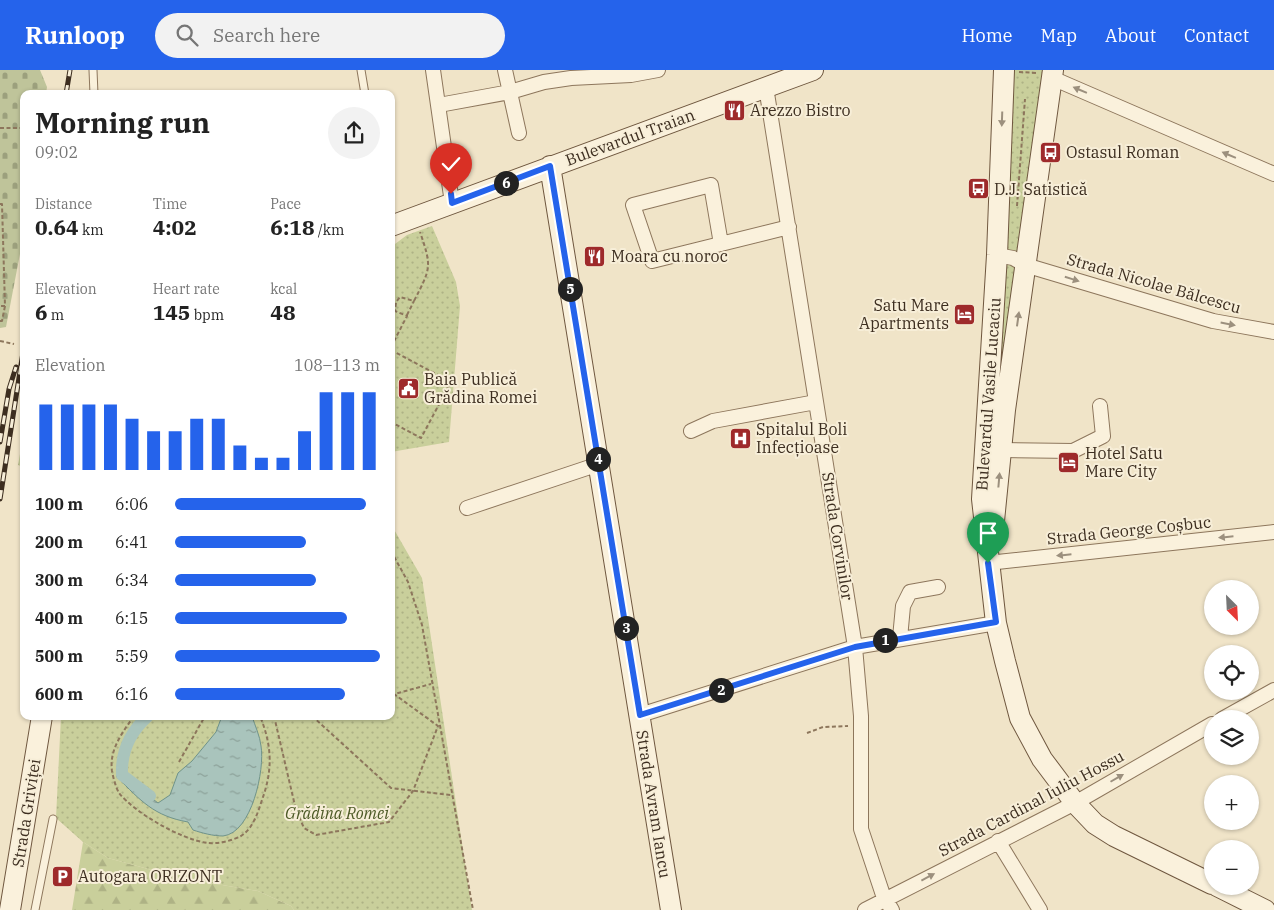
<!DOCTYPE html>
<html lang="en">
<head>
<meta charset="utf-8">
<style>
	:root { --surface:#fff; --page:#f2f2f2; --text:#222; --muted:#767676; --accent:#2563eb }
	body { margin:0; font-family:"IBM Plex Serif",serif; background:var(--page); color:var(--text); height:100vh; display:flex; flex-direction:column; font-size:19px; white-space:nowrap }
	* { box-sizing:border-box; margin:0 }
	p { font-size:16px; color:var(--muted) }
	.icon { flex:none; width:28px; height:28px; fill:none; stroke:currentColor; stroke-width:2; stroke-linecap:round; stroke-linejoin:round }
	.map { position:relative; flex:1; overflow:hidden }
	.details { position:absolute; left:20px; top:20px; width:375px; height:630px; display:flex; flex-direction:column; background:var(--surface); border-radius:10px; box-shadow:0 1px 4px #0004 }
	.details>* { flex:none }
	.needle { width:32px; rotate:156deg }
	.fabs { position:absolute; left:1204px; top:510px; display:grid; gap:10px }
	.fabs a { display:grid; place-items:center; width:55px; height:55px; border-radius:50%; background:var(--surface); box-shadow:0 1px 4px #0004; font-size:25px }
	.pin { position:absolute; display:grid; place-items:center; width:42px; height:42px; color:#fff; margin:-51px -21px; border-radius:50% 50% 50% 0; rotate:-45deg; box-shadow:0 0 5px #0007 }
	.pin .icon { rotate:45deg }
	.km { position:absolute; width:25px; height:25px; margin:-12px; border-radius:50%; background:#222; color:#fff; font-size:14px; line-height:25px; text-align:center }
	.round { display:grid; place-items:center; flex:none; width:52px; height:52px; border-radius:26px; background:var(--page) }
	.summary { display:flex; align-items:center; justify-content:space-between; height:85px; padding:0 15px }
	h1 { font-size:28px; font-weight:700; line-height:38px }
	.metrics { display:grid; grid-template-columns:repeat(3,1fr); gap:8px; height:85px; padding:5px 15px }
	.metrics div { display:grid; align-content:center }
	.metrics b { font-size:21px; font-weight:700 }
	.metrics small { font-size:14px; font-weight:400 }
	.metrics p { font-size:14px }
	.chart { height:140px; padding:10px 15px }
	.chart p { display:flex; justify-content:space-between }
	.chart svg { width:100%; height:90px; margin-top:5px; stroke:var(--accent); stroke-width:6 }
	ul { padding:0 15px; list-style:none; font-size:16px }
	li { display:grid; grid-template-columns:80px 60px 1fr; align-items:center; height:38px }
	li i { height:12px; border-radius:6px; background:var(--accent) }
	header { display:flex; align-items:center; gap:30px; box-sizing:border-box; height:70px; padding:0 25px; background:var(--accent); color:#fff }
	header strong { font-size:24px }
	nav { display:flex; gap:28px; margin-inline-start:auto; font-size:18px }
	.search { width:350px; height:45px; background:var(--page); display:flex; align-items:center; gap:12px; box-sizing:border-box; padding:0 18px; border-radius:28px; color:var(--muted); font-size:19px }
	.map>svg:first-child { display:block }
	.grass { fill:url(#grass-tufts) }
	.forest { fill:url(#forest-firs) }
	.cemetery { fill:url(#cemetery-stones) }
	.park { fill:url(#park-dots) }
	.water { fill:url(#water-ripples); stroke:#6f938a }
	.lines { fill:none; stroke-linecap:round; stroke-linejoin:round }
	.canal { stroke:#a9c4bc; stroke-width:12 }
	.lane-casing { stroke:#8d765c; stroke-width:9 }
	.street-casing { stroke:#8d765c; stroke-width:16 }
	.secondary-casing { stroke:#6f573f; stroke-width:22 }
	.path { stroke:#8d765c; stroke-width:2; stroke-dasharray:4 2.5; stroke-linecap:butt }
	.lane { stroke:#faf1dc; stroke-width:7 }
	.street { stroke:#faf1dc; stroke-width:14 }
	.secondary { stroke:#faf1dc; stroke-width:20 }
	.rail-casing { stroke:#3d2e20; stroke-width:5 }
	.rail { stroke:#f7eed8; stroke-width:3; stroke-dasharray:9; stroke-linecap:butt }
	.oneway { fill:#9c907e }
	.route-casing { stroke:#fff; stroke-width:10 }
	.route { stroke:#2563eb; stroke-width:6 }
	.labels { text-anchor:middle; dominant-baseline:central; stroke-width:4; stroke-linejoin:round; paint-order:stroke }
	.poi-label { font-size:16px; fill:#3d2e20; stroke:#f7eed8; text-anchor:start }
	.street-label { font-size:16px; fill:#3d2e20; stroke:#f7eed8 }
	.park-label { font-size:16px; font-style:italic; fill:#4d5a26; stroke:#f7eed8 }
</style>
</head>
<body>
<header>
<strong>Runloop</strong>
<div class="search"><svg class="icon" aria-label="search" viewBox="0 0 24 24"><circle cx="10" cy="10" r="6"/><path d="M15 15l6 6"/></svg>Search here</div>
<nav><a>Home</a><a>Map</a><a>About</a><a>Contact</a></nav>
</header>
<div class="map">
<svg width="1274" height="840" viewBox="0 0 1274 840">
	<defs>
		<pattern id="grass-tufts" width="24" height="20" patternUnits="userSpaceOnUse" patternTransform="scale(1.25)"><rect width="24" height="20" fill="#c9cf9b"/><path d="M3 7l-1-3M5 7V3M7 7l1-3M15 17l-1-3M17 17v-4M19 17l1-3" fill="none" stroke="#aeb285"/></pattern>
		<pattern id="forest-firs" width="22" height="20" patternUnits="userSpaceOnUse" patternTransform="scale(1.25)"><rect width="22" height="20" fill="#c9cf9b"/><path d="M5 1l3.5 6h-7zM16 11l3.5 6h-7z" fill="#aeb285"/></pattern>
		<pattern id="cemetery-stones" width="16" height="16" patternUnits="userSpaceOnUse" patternTransform="scale(1.25)"><rect width="16" height="16" fill="#bfc49a"/><path d="M2 7V4a2 2 0 0 1 4 0v3zM10 15v-3a2 2 0 0 1 4 0v3z" fill="#9ca07d"/></pattern>
		<pattern id="park-dots" width="8" height="8" patternUnits="userSpaceOnUse" patternTransform="scale(1.25)"><rect width="8" height="8" fill="#c9cf9b"/><path d="M2 2h.1M6 6h.1" fill="none" stroke="#aeb285" stroke-width="1.8" stroke-linecap="round"/></pattern>
		<pattern id="water-ripples" width="26" height="14" patternUnits="userSpaceOnUse" patternTransform="scale(1.25)"><rect width="26" height="14" fill="#a9c4bc"/><path d="M2 4q2-2 4 0t4 0M15 11q2-2 4 0t4 0" fill="none" stroke="#8ba098"/></pattern>
	</defs>
	<rect width="100%" height="100%" fill="#f0e4c8"/>
	<path class="grass" d="M24 362V397L18 395Z"/>
	<path class="forest" d="M83 772 108 788 181 808 258 821 291 836 294 840H72Z"/>
	<path class="cemetery" d="M0 0H40L47 17 46 24H24V163L6 257 0 258Z"/>
	<path class="park" d="M1010 0H1047L989 427Z
		M432 156 456 212 460 236 449 372 391 382V177L407 165Z
		M391 429 392 456 422 508 472 840H294L291 836 258 821 181 808 108 788 83 772 56 748 61 646H391Z"/>
	<path class="water" d="M142 646H148C130 662 121 682 122 705L158 733 170 725 178 703 192 691 216 662 222 646H252C255 656 260 666 261 676 265 699 252 763 223 766 213 766 202 763 193 760L188 752C154 746 141 731 117 707 117 683 124 662 142 646Z"/>
	<g class="lines">
		<path class="canal" d="M148 646C130 662 121 682 122 705L150 726"/>
		<defs>
			<path id="lane" d="M93 0 94 24
				M361 0 365 24
				M35 840 53 749"/>
			<path id="street" d="M433 0 452 133
				M505 0 519 63
				M1052 8 1274 104
				M766 17 855 577 861 646V759L883 825 892 840
				M439 35 510 22 544 12 571 8 631 5 658 0
				M721 174 711 115 633 135 652 191 789 157
				M997 185 1013 188 1025 195 1213 251 1274 262
				M691 361 713 351 816 332
				M1001 380 1073 381 1103 366 1100 336
				M467 438 599 394
				M988 493 1274 462
				M900 568 903 536 910 522 938 517
				M640 645 855 577 996 553
				M1222 649 1274 620
				M998 771 1040 840
				M865 840 1075 733 1212 654"/>
			<path id="secondary" d="M1004 0 997 185 982 429 996 553 1005 591 1020 648 1042 689 1075 733 1095 754 1114 766 1212 814
				M550 96 671 840
				M391 156 813 0
				M993 461 1005 340 1053 0
				M1217 816 1265 840
				M10 840 42 646"/>
		</defs>
		<use href="#lane" class="lane-casing"/>
		<use href="#street" class="street-casing"/>
		<use href="#secondary" class="secondary-casing"/>
		<path class="path" d="M1019 2 1037 3
			M0 58H24
			M0 134H2L5 236H0
			M1017 136 1025 29
			M407 245 414 231
			M0 251H2L5 236
			M0 271 14 274
			M391 277 407 246 395 241 396 232 400 227 414 231C431 198 432 197 420 162
			M391 280 451 312 421 368 391 352
			M391 481 408 512 422 555 473 840
			M391 625 431 614
			M134 646C122 663 109 680 112 701 113 707 116 718 119 723 135 743 182 770 208 773 218 774 231 771 241 766 255 757 259 738 264 724 273 696 271 673 260 646
			M274 646 296 740 304 758 316 765 389 752 413 721 438 656 394 624
			M312 646 391 718 451 725
			M807 663 823 657 848 656
			M179 692 205 646"/>
		<use href="#lane" class="lane"/>
		<use href="#street" class="street"/>
		<use href="#secondary" class="secondary"/>
		<defs>
			<path id="rail" d="M66 24 70 0
				M0 372 9 319 16 297
				M0 429 24 276"/>
		</defs>
		<use href="#rail" class="rail-casing"/>
		<use href="#rail" class="rail"/>
	</g>
	<defs><path id="oneway-solid" d="M-6-.8H1V-3.2L6.5 0L1 3.2V.8H-6Z" transform="scale(1.25)"/></defs>
	<g class="oneway">
		<use href="#oneway-solid" transform="translate(1080 20) rotate(-157)"/>
		<use href="#oneway-solid" transform="translate(1002 49) rotate(92)"/>
		<use href="#oneway-solid" transform="translate(1229 85) rotate(-157)"/>
		<use href="#oneway-solid" transform="translate(1072 209) rotate(17)"/>
		<use href="#oneway-solid" transform="translate(1018 249) rotate(-82)"/>
		<use href="#oneway-solid" transform="translate(1228 254) rotate(11)"/>
		<use href="#oneway-solid" transform="translate(999 410) rotate(-85)"/>
		<use href="#oneway-solid" transform="translate(1226 467) rotate(174)"/>
		<use href="#oneway-solid" transform="translate(1064 485) rotate(174)"/>
		<use href="#oneway-solid" transform="translate(1117 708) rotate(-30)"/>
		<use href="#oneway-solid" transform="translate(928 807) rotate(-28)"/>
	</g>
	<g class="lines">
		<defs>
			<path id="route" d="M451 124 452 133 550 96 640 645 855 577 996 552 988 493"/>
		</defs>
		<use href="#route" class="route-casing"/>
		<use href="#route" class="route"/>
	</g>
	<defs>
		<symbol id="restaurant-square" viewBox="-11 -11 22 22"><rect x="-9" y="-9" width="18" height="18" rx="4" fill="#9e2a2b" stroke="#f7eed8"/><path d="M-5-6h1v4h1v-4h1v4h1v-4h1v5L-1.5 .5V6h-2V.5L-5-1ZM5-6V6H3V1.5H1.5Q1.5-4 5-6Z" fill="#fff"/></symbol>
		<symbol id="bus-square" viewBox="-11 -11 22 22"><rect x="-9" y="-9" width="18" height="18" rx="4" fill="#9e2a2b" stroke="#f7eed8"/><path d="M-5-6H5V4H4V6H2V4H-2V6H-4V4H-5ZM-3.5-4V0h7V-4ZM-3.5 1.2v1.5H-2V1.2ZM2 1.2v1.5H3.5V1.2Z" fill="#fff"/></symbol>
		<symbol id="hotel-square" viewBox="-11 -11 22 22"><rect x="-9" y="-9" width="18" height="18" rx="4" fill="#9e2a2b" stroke="#f7eed8"/><path d="M-6-4.5h1.5V1H6V5H4.5V3h-9V5H-6ZM-4 0a1.8 1.8 0 1 1 3.6 0ZM.5 0V-2.5h3Q6-2.5 6 0Z" fill="#fff"/></symbol>
		<symbol id="civic-square" viewBox="-11 -11 22 22"><rect x="-9" y="-9" width="18" height="18" rx="4" fill="#9e2a2b" stroke="#f7eed8"/><path d="M-.6-6.5H3V-4.5H.6V-3L4-1V1h2V6H-6V1h2V-1L-.6-3ZM-1.2 2.5V6h2.4V2.5Z" fill="#fff"/></symbol>
		<symbol id="hospital-square" viewBox="-11 -11 22 22"><rect x="-9" y="-9" width="18" height="18" rx="4" fill="#9e2a2b" stroke="#f7eed8"/><path d="M-5-5h3v3.5h4V-5h3V5h-3V1.5h-4V5h-3Z" fill="#fff"/></symbol>
		<symbol id="parking-square" viewBox="-11 -11 22 22"><rect x="-9" y="-9" width="18" height="18" rx="4" fill="#9e2a2b" stroke="#f7eed8"/><path d="M-3.5-5.5H1a3.5 3.5 0 0 1 0 7H-1V5.5H-3.5ZM-1-3.4V-.6H.8a1.4 1.4 0 0 0 0-2.8Z" fill="#fff"/></symbol>
	</defs>
	<g fill-rule="evenodd">
		<use href="#restaurant-square" x="722" y="28" width="25" height="25"/>
		<use href="#bus-square" x="1038" y="70" width="25" height="25"/>
		<use href="#bus-square" x="966" y="106" width="25" height="25"/>
		<use href="#restaurant-square" x="582" y="174" width="25" height="25"/>
		<use href="#hotel-square" x="952" y="232" width="25" height="25"/>
		<use href="#civic-square" x="396" y="306" width="25" height="25"/>
		<use href="#hospital-square" x="728" y="356" width="25" height="25"/>
		<use href="#hotel-square" x="1056" y="380" width="25" height="25"/>
		<use href="#parking-square" x="50" y="794" width="25" height="25"/>
	</g>
	<g class="labels">
		<g class="poi-label">
			<text x="750" y="40">Arezzo Bistro</text>
			<text x="1066" y="82">Ostasul Roman</text>
			<text x="994" y="119">D.J. Satistică</text>
			<text x="611" y="186">Moara cu noroc</text>
			<text x="949" y="235" text-anchor="end">Satu Mare<tspan x="949" dy="18">Apartments</tspan></text>
			<text x="424" y="309">Baia Publică<tspan x="424" dy="18">Grădina Romei</tspan></text>
			<text x="756" y="359">Spitalul Boli<tspan x="756" dy="18">Infecțioase</tspan></text>
			<text x="1085" y="383">Hotel Satu<tspan x="1085" dy="18">Mare City</tspan></text>
			<text x="78" y="806">Autogara ORIZONT</text>
		</g>
		<g class="street-label">
			<text transform="translate(630 67) rotate(-20)">Bulevardul Traian</text>
			<text transform="translate(1154 213) rotate(16)">Strada Nicolae Bălcescu</text>
			<text transform="translate(988 324) rotate(-86)">Bulevardul Vasile Lucaciu</text>
			<text transform="translate(1129 460) rotate(-6)">Strada George Coșbuc</text>
			<text transform="translate(838 466) rotate(81)">Strada Corvinilor</text>
			<text transform="translate(1031 733) rotate(-28)">Strada Cardinal Iuliu Hossu</text>
			<text transform="translate(654 734) rotate(81)">Strada Avram Iancu</text>
			<text transform="translate(26 743) rotate(-81)">Strada Griviței</text>
		</g>
		<g class="park-label">
			<text x="337" y="743">Grădina Romei</text>
		</g>
	</g>
</svg>
<div class="fabs">
<a><svg class="needle" viewBox="-14 -14 28 28"><path d="M0-13l5 13h-10z" fill="#e53935"/><path d="M0 13l5-13h-10z" fill="#767676"/></svg></a>
<a><svg class="icon" aria-label="locate" viewBox="0 0 24 24"><circle cx="12" cy="12" r="6"/><path d="M12 2v4M12 18v4M2 12h4M18 12h4"/></svg></a>
<a><svg class="icon" aria-label="layers" viewBox="0 0 24 24"><path d="M12 4l9 5-9 5-9-5zM3 14l9 5 9-5"/></svg></a>
<a>+</a>
<a>−</a>
</div>
<div class="pin" style="left:988px;top:493px;background:#1e9e55"><svg class="icon" aria-label="arrive" viewBox="0 0 24 24"><path d="M6 21V4h12l-3 4 3 4H6"/></svg></div>
<div class="pin" style="left:451px;top:124px;background:#d93025"><svg class="icon" aria-label="check" viewBox="0 0 24 24"><path d="M5 12l5 5 9-10"/></svg></div>
<b class="km" style="left:885px;top:570px">1</b>
<b class="km" style="left:721px;top:620px">2</b>
<b class="km" style="left:626px;top:558px">3</b>
<b class="km" style="left:598px;top:389px">4</b>
<b class="km" style="left:570px;top:219px">5</b>
<b class="km" style="left:506px;top:113px">6</b>
<section class="details">
<div class="summary"><div><h1>Morning run</h1><p>09:02</p></div><a class="round"><svg class="icon" aria-label="share" viewBox="0 0 24 24"><path d="M12 15V3M7 8l5-5 5 5M5 13v7h14v-7"/></svg></a></div>
<div class="metrics">
<div><p>Distance</p><b>0.64<small> km</small></b></div>
<div><p>Time</p><b>4:02</b></div>
<div><p>Pace</p><b>6:18<small> /km</small></b></div>
</div>
<div class="metrics">
<div><p>Elevation</p><b>6<small> m</small></b></div>
<div><p>Heart rate</p><b>145<small> bpm</small></b></div>
<div><p>kcal</p><b>48</b></div>
</div>
<div class="chart"><p><span>Elevation</span>108–113 m</p>
<svg viewBox="0 0 160 44" preserveAspectRatio="none"><path d="M5 44V12M15 44V12M25 44V12M35 44V12M45 44V19M55 44V25M65 44V25M75 44V19M85 44V19M95 44V32M105 44V38M115 44V38M125 44V25M135 44V6M145 44V6M155 44V6"/></svg>
</div>
<ul>
<li><b>100 m</b>6:06<i style="width:93%"></i></li>
<li><b>200 m</b>6:41<i style="width:64%"></i></li>
<li><b>300 m</b>6:34<i style="width:69%"></i></li>
<li><b>400 m</b>6:15<i style="width:84%"></i></li>
<li><b>500 m</b>5:59<i style="width:100%"></i></li>
<li><b>600 m</b>6:16<i style="width:83%"></i></li>
</ul>
</section>
</div>
</body>
</html>
